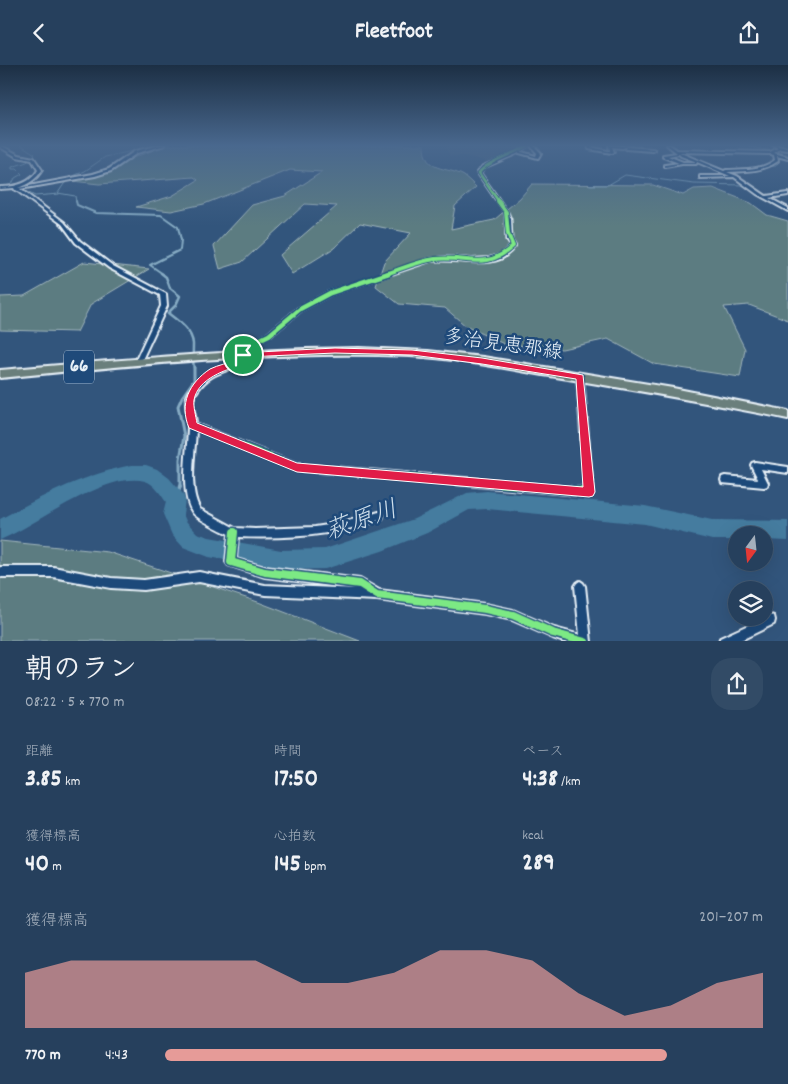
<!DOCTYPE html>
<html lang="ja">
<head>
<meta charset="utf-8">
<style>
	:root { --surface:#26405d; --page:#324b66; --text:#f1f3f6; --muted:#a4afbc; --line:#425972; --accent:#e69b98 }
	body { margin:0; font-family:Dekko,"Klee One",sans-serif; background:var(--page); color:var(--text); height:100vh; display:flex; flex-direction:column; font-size:19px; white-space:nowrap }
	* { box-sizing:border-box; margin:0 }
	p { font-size:16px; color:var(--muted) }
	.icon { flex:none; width:28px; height:28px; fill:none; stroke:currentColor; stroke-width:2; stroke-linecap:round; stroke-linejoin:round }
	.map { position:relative; height:576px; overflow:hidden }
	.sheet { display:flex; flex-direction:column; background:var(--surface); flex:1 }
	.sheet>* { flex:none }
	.needle { width:32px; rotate:195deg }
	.controls { position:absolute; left:728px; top:461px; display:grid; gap:10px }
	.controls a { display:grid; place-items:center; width:45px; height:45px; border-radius:50%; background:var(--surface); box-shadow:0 5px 20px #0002,0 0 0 1px var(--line); font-size:25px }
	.pin { position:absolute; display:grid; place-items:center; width:42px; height:42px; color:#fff; margin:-21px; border:2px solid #fff; border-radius:50%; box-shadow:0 1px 5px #0007 }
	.round { display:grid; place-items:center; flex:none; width:52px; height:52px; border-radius:20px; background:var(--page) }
	.overview { display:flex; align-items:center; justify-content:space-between; height:85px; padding:0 25px }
	h1 { font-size:28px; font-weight:700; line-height:38px }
	.stats { display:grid; grid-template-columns:repeat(3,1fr); gap:8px; height:85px; padding:5px 25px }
	.stats div { display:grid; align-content:center }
	.stats b { font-size:25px; font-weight:700 }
	.stats small { font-size:14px; font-weight:400 }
	.stats p { font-size:14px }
	.chart { height:140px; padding:10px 25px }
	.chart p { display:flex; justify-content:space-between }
	.chart svg { width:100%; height:90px; margin-top:5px; fill:var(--accent); opacity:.7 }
	ul { padding:0 25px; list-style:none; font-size:16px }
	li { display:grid; grid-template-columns:80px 60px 1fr; align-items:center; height:38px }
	li i { height:12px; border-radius:6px; background:var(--accent) }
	header { display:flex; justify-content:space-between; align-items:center; height:65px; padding:0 25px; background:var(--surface); font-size:22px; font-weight:700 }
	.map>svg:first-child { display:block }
	.built { fill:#3f5d7d }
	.green { fill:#5b7c81; stroke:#a2b6bc }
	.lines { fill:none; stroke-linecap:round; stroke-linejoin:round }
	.stream-far4 { stroke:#86abc3; stroke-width:1 }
	.stream-far3 { stroke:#86abc3; stroke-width:2 }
	.stream-far2 { stroke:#86abc3; stroke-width:2.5 }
	.stream-far1 { stroke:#86abc3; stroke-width:3 }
	.stream { stroke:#86abc3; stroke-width:4 }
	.river { fill:#447c9f; fill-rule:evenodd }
	.minor-casing { stroke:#e8f1f8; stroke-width:4 }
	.tertiary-casing { stroke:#e8f1f8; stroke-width:3 }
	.primary-casing { stroke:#e8f1f8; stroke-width:4 }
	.minor { fill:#1f4a7a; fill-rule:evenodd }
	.tertiary { fill:#1f4a7a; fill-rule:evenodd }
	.primary { fill:#6a7f7c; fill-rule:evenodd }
	.cycleway-far4-casing { stroke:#1f4a7a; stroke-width:4.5 }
	.cycleway-far3-casing { stroke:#1f4a7a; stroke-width:6 }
	.cycleway-far2-casing { stroke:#1f4a7a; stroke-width:8 }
	.cycleway-far1-casing { stroke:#1f4a7a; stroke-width:9 }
	.cycleway-casing { stroke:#1f4a7a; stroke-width:11 }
	.cycleway-far4 { stroke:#7ce984; stroke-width:2.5 }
	.cycleway-far3 { stroke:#7ce984; stroke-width:4 }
	.cycleway-far2 { stroke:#7ce984; stroke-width:4.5 }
	.cycleway-far1 { stroke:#7ce984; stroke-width:5.5 }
	.cycleway { stroke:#7ce984; stroke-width:8 }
	.route { fill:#e11d48; stroke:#fff; fill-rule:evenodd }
	.labels { text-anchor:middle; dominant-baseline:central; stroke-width:5; stroke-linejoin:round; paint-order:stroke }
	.shield { fill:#1f4a7a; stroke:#acbfd2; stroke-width:1 }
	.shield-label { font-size:19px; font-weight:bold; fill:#e8f1f8 }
	.street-label { font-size:20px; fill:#e8f1f8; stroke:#1f4a7a }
	.near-water-label { font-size:25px; font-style:italic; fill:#cfdfeb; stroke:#1f4a7a }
</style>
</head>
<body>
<header><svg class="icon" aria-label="back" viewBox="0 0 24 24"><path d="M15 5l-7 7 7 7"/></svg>Fleetfoot<svg class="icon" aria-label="share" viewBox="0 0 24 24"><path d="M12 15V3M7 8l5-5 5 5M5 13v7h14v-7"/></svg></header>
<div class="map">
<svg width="788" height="577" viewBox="0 0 788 577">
	<rect width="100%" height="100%" fill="#32557c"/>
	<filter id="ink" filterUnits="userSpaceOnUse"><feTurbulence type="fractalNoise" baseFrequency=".02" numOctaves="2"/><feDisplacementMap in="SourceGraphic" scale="10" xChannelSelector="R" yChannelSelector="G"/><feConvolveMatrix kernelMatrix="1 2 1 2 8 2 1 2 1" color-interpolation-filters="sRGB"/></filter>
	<g filter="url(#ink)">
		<path class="built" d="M445 80H523L511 89 488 97 466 91H450Z"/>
		<path class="green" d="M167 80H424C424 108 447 101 464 111 468 114 472 118 476 122L455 141 451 164 494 155 520 133 532 119 653 120 683 130 694 124 713 123 751 138 767 150 788 156V255L749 240 724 242 745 284 740 312 654 299 608 274 562 284 504 279 467 262 445 243 399 239 376 221 384 197 411 168 360 158 334 183 292 209 280 190 337 141 305 139 242 197 220 204 214 181 252 140 285 131 322 107 290 105 204 139 171 146 136 142 172 131 198 115 194 112 99 119 72 116Z
			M84 197 149 204 91 239 77 267 0 265V232L24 231Z
			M0 476 108 487 258 537 360 576H0Z"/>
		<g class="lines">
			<path class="stream-far4" d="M740 80 788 89
				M739 104 776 101 779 93
				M66 114 85 106 105 92 156 81
				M66 116 58 128 75 131 76 137
				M590 120H608L625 110 694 119 745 120 743 118
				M14 122 11 121 15 113 22 109 17 104H12V102L27 97 35 89 21 80
				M19 123 35 131 59 129"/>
			<path class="stream-far3" d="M76 136 77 140 96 148 161 150 178 162 181 175 180 185 150 200 163 209"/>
			<path class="stream-far2" d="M161 208 166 212 170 223 180 231 176 240 168 248C178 256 192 265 193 279 193 288 192 293 194 303"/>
			<path class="stream-far1" d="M180 423V394L184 371 178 341 182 332 194 315V301"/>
			<path class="stream" d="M176 435 180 421"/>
			<path class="river" d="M132 400H146L157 404 169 413 183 429 185 435 183 449 186 456 197 468 209 472 281 485 325 484 414 454 467 428 487 426 645 441 712 455 788 456V476L764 475V470H736V475H712L645 459 487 444 469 445 427 468 382 486 325 504 281 505 209 492 183 482 172 470 163 449 166 437C161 430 154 418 145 416 105 406 37 460 0 475V454C42 431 85 409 132 400Z"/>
			<defs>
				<path id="minor" d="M0 80 19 90 34 93 42 105C36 115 28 119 18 123L93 109 109 104 135 86 160 80H165L137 88 111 106 95 111 20 124 64 157 80 176 113 201 166 229 167 241 140 299H136L135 297 161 241 160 230 109 203 76 178 62 159 16 125H15L14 123 0 124V122C15 122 30 119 38 105L32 95 17 92 0 82Z
					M530 80H533L541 88 538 93 516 87 518 86 536 91 537 88Z
					M588 80H591V82L608 86H610L609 80 622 81 631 80 622 83 612 82 614 87 612 88 589 84Z
					M667 80H670L677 85 770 87 778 83 773 80 788 83V85L780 84 774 88 788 92V94L777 91 778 96C763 107 745 106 727 107L737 111 766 131 788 128V130L769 133 788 143V146L757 129 734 112 700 113V111H730L697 97 696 99H682L665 102V100L679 98 663 92V90L677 88ZM680 87 771 89 774 90 775 95C761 106 743 104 726 105L724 106 683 89ZM679 89 681 91 697 97H683L668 91Z
					M627 82 653 84 655 85 653 86 626 84Z
					M507 174H511L515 181C512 185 508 189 504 192 487 203 451 193 430 196L332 229 302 245 271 271 246 283 243 287 246 289 242 299C224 308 211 307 198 325 196 328 194 331 193 335 192 343 196 351 196 359L297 399 585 423 577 312 578 310H582L583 312 593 427 592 430 589 431 297 405 196 365C195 389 188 424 200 444L235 463 255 464 315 462 341 458 379 447 382 448 383 451 382 454C336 471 287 474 238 472L236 494 265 502 360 514 379 525 485 539 513 545 554 563 580 570 575 521 577 518 580 516 583 518 585 521 591 577H564L553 573 512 555 485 549 377 535 265 530 199 517 144 525 111 523 53 512H0V502H53L111 513 144 515 199 507 265 520 359 524 265 512 228 500 226 497 229 469C221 465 197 454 193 448 178 427 189 381 188 356 188 350 186 344 186 337 186 332 189 327 192 323 205 305 219 305 237 296L239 292 235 291 234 290 242 281 267 269 298 243 328 227 429 194 446 192 472 194 489 193 500 190 511 181 507 175Z
					M755 397 788 402V408L761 404 768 418 767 421 764 422 722 418 721 415 722 412 725 411 758 414 751 400 752 398Z
					M770 550 774 551 775 555 774 559 737 577H719L720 573Z"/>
				<path id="tertiary" d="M525 80H530L517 89 484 103 481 108 508 147 511 154 512 175 509 177 506 175 505 154 504 147 477 108 482 101 515 87Z"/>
				<path id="primary" d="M359 283 428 286 483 292 673 323 788 346V354C711 338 634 325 556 312 508 304 460 294 410 291 273 285 136 300 0 313V305C120 295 239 284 359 283Z"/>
			</defs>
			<use href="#minor" class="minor-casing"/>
			<use href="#tertiary" class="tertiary-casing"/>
			<use href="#primary" class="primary-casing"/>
			<use href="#minor" class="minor"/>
			<use href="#tertiary" class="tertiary"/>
			<use href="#primary" class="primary"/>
			<defs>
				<path id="cycleway-far4" d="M499 137 479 108C487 96 515 89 528 80"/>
				<path id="cycleway-far3" d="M386 209C401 204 418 196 435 194 467 190 485 207 513 181L508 169 506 147 498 136"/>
				<path id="cycleway-far2" d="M237 290 244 282 269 270 300 244 330 228 389 208"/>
				<path id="cycleway-far1" d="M580 312 589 423
					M192 361 297 402 539 423"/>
				<path id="cycleway" d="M524 421 589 427V421
					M234 467 231 497 265 507 360 519 377 530 485 544 513 550 553 568 585 577"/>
			</defs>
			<use href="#cycleway-far4" class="cycleway-far4-casing"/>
			<use href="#cycleway-far3" class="cycleway-far3-casing"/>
			<use href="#cycleway-far2" class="cycleway-far2-casing"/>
			<use href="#cycleway-far1" class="cycleway-far1-casing"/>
			<use href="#cycleway" class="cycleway-casing"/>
			<use href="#cycleway-far4" class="cycleway-far4"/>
			<use href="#cycleway-far3" class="cycleway-far3"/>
			<use href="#cycleway-far2" class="cycleway-far2"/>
			<use href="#cycleway-far1" class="cycleway-far1"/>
			<use href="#cycleway" class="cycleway"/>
		</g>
	</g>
	<linearGradient id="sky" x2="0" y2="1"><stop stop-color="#1c2f44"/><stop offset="0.5" stop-color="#49688e"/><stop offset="1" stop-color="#49688e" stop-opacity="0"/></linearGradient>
	<rect width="788" height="161" fill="url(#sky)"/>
	<path class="route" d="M335 283 412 285 482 293 583 310 595 427 593 431 589 432 297 407 189 363C179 339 189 318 210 304 218 300 229 298 237 295L240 288ZM335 288 412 290 482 299 576 314 583 422 297 398 197 358C196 352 193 341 194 335 198 313 226 305 243 299L246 292Z"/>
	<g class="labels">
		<rect class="shield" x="64" y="285.5" width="30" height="33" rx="4"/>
		<g class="shield-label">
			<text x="79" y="302">66</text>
		</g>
		<g class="street-label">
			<text transform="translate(503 281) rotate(8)">多治見恵那線</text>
		</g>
		<g class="near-water-label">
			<text transform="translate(362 457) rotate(-19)">萩原川</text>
		</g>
	</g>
</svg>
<div class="controls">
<a><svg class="needle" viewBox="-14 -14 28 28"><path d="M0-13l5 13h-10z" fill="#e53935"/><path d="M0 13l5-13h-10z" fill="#a4afbc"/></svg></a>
<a><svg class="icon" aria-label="layers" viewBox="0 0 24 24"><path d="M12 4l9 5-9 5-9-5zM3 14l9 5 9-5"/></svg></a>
</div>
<div class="pin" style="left:243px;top:290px;background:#1e9e55"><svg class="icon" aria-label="arrive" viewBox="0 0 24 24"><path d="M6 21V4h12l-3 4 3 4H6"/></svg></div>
</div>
<section class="sheet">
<div class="overview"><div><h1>朝のラン</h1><p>08:22 · 5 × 770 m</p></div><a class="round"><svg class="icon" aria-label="share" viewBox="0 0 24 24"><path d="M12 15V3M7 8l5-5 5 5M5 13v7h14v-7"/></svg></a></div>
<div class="stats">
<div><p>距離</p><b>3.85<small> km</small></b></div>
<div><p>時間</p><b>17:50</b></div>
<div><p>ペース</p><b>4:38<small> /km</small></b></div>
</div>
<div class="stats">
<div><p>獲得標高</p><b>40<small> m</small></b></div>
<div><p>心拍数</p><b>145<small> bpm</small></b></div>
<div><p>kcal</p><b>289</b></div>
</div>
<div class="chart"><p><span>獲得標高</span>201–207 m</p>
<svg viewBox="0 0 160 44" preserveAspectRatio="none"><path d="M0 44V17L10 11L20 11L30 11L40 11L50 11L60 22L70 22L80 17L90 6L100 6L110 11L120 27L130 38L140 33L150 22L160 17V44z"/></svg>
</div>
<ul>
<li><b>770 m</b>4:43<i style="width:84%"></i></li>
</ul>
</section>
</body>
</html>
